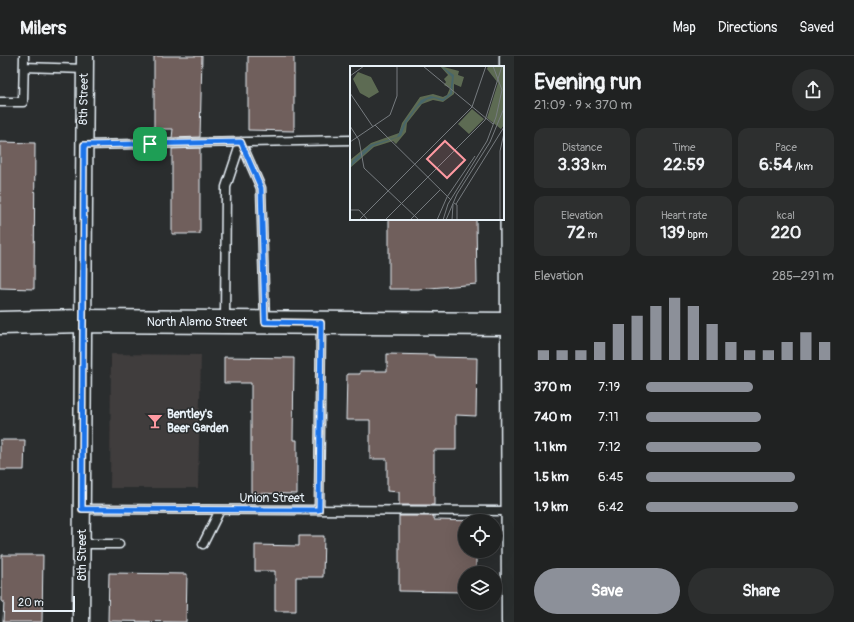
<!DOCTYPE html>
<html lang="en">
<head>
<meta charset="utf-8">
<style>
	:root { --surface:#202222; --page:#2d2f2f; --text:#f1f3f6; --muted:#a2a4a5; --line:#3d3f40; --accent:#8c9099 }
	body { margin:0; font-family:Pangolin,sans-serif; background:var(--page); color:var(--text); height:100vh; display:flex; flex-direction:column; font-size:15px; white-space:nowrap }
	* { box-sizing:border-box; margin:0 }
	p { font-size:13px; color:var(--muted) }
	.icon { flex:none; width:22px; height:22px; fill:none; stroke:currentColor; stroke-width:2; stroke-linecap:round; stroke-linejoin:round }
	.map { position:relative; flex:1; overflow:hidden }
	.sheet { display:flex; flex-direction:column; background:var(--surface); width:340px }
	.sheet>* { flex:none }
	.controls { position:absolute; left:458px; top:458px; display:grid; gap:8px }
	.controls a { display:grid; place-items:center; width:44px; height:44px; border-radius:50%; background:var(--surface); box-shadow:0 4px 16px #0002,0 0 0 1px var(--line); font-size:20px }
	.scale { position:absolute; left:12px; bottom:10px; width:63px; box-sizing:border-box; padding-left:4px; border:2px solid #e8f1f8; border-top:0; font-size:11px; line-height:14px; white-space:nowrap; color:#e8f1f8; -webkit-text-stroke:3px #2a2d2e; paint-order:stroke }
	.pin { position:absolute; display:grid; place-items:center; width:34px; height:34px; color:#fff; margin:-17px; border-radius:8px; box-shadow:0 2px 6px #0006 }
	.round { display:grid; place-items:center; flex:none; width:42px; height:42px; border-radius:21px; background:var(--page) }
	.headline { display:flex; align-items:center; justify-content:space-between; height:68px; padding:0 20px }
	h1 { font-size:22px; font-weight:800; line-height:30px }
	.metrics { display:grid; grid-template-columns:repeat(3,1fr); gap:6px; height:68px; padding:4px 20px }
	.metrics div { display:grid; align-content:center; border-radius:10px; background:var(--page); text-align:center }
	.metrics b { font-size:17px; font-weight:800 }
	.metrics small { font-size:11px; font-weight:400 }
	.metrics p { font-size:11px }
	.chart { height:112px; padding:8px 20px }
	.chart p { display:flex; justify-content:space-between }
	.chart svg { width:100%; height:72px; margin-top:4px; stroke:var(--accent); stroke-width:6 }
	.primary-button { display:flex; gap:8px; margin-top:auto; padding:8px 20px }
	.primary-button a { flex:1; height:46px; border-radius:24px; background:var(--accent); color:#fff; font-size:16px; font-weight:800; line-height:46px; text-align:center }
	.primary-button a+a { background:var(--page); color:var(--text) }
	ul { padding:0 20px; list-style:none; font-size:13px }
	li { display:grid; grid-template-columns:64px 48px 1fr; align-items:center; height:30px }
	li i { height:10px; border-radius:5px; background:var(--accent) }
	header { display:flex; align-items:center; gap:24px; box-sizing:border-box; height:56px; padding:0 20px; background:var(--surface); border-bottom:1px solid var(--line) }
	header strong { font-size:19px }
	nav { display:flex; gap:22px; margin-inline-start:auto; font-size:14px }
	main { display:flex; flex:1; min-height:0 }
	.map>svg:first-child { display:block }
	.built { fill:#3f3c3c }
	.building { fill:#705e5b; stroke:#e8f1f8 }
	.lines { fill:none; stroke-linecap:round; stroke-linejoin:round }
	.lane-casing { stroke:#e8f1f8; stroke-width:11 }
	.street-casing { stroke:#e8f1f8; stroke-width:19 }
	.secondary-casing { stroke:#e8f1f8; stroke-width:25 }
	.lane { stroke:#2a2d2e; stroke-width:8 }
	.street { stroke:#2a2d2e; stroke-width:16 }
	.secondary { stroke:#2a2d2e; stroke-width:22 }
	.route-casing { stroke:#fff; stroke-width:8 }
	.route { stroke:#1a73e8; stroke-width:5 }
	.labels { text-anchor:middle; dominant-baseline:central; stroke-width:3; stroke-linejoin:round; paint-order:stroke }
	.street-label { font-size:12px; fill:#e8f1f8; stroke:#2a2d2e }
	.poi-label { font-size:12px; font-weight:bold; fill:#e8f1f8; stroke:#2a2d2e; text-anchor:start }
	.inset-road { fill:none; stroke:#767b7f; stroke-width:1 }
	.view { fill:#ff9aa2; fill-opacity:0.15; stroke:#ff9aa2; stroke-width:2 }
	.inset-edge { fill:none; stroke:#e8f1f8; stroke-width:2 }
</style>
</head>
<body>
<header>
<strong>Milers</strong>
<nav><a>Map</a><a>Directions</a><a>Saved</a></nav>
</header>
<main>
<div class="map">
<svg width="514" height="566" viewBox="0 0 514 566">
	<rect width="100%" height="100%" fill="#2a2d2e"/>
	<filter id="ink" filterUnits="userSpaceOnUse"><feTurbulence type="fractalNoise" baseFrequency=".025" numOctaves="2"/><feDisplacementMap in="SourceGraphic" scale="8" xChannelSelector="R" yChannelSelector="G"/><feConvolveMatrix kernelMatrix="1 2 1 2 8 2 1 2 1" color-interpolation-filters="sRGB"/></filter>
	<g filter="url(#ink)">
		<path class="built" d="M111 298 201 299 198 432H110Z"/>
		<path class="building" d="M154 0H202L200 81 172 82 173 73H154Z
			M248 0H294V75L248 74Z
			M0 86 35 87 34 233 0 232Z
			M200 92V178H172V93Z
			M389 163H476L477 228 418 233H389Z
			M387 298 434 299V301L477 302 476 360 456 359V394H434V449H399V436L387 435V403H370V364H346L347 318H360V315H387Z
			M224 301 294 302 293 384H297V438L251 437V327H224Z
			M0 384H25L24 414H0Z
			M399 460H434V464L477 465H465V495H476V517H465V536L399 535Z
			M299 480H324L323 521H296V555H275V515H255V489L299 490Z
			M2 499H43L42 566H3L4 546H2Z
			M109 517 187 518 186 566 108 565Z"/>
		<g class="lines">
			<defs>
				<path id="lane" d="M24 11 85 13
					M0 46H23L24 0
					M241 86 261 132 265 266
					M84 89 351 84
					M225 265 226 131 241 86
					M82 453 510 455
					M319 454 321 267
					M82 488H119
					M203 488 220 454"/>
				<path id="street" d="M508 0 510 566
					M81 566 85 0"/>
				<path id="secondary" d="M0 267 83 265 514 268"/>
			</defs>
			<use href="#lane" class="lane-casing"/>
			<use href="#street" class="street-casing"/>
			<use href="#secondary" class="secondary-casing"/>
			<use href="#lane" class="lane"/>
			<use href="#street" class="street"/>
			<use href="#secondary" class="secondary"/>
		</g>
	</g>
	<g class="lines" filter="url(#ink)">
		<defs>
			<path id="route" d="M241 86 261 132 265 266 321 267 319 454 82 453 84 89Z"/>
		</defs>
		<use href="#route" class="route-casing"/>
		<use href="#route" class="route"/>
	</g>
	<defs>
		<symbol id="bar-bare" viewBox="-9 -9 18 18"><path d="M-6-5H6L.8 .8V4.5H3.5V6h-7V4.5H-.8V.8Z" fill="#ff9aa2" stroke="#2a2d2e" stroke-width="2.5" paint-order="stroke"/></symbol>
	</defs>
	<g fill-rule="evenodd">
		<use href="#bar-bare" x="144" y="354" width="22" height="22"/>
	</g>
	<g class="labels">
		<g class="street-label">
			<text transform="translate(84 43) rotate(-89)">8th Street</text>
			<text x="197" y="266">North Alamo Street</text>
			<text x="272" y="442">Union Street</text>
			<text transform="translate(82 499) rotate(-90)">8th Street</text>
		</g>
		<g class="poi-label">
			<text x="167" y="358">Bentley's<tspan x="167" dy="14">Beer Garden</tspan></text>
		</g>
	</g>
	<g transform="translate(350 10)">
		<rect width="154" height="154" fill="#2a2d2e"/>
		<path d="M90 0 109 5 108 9 114 11 111 21 104 18V28L93 36 83 34 72 38 57 57 56 66 46 78 43 75 24 81 0 102V94L21 77 49 67 52 57 70 31 83 28 93 31 97 29 100 22 94 19 96 16 94 13 98 9ZM138 0H154V59L151 63 137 52 148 17 137 3ZM8 6 21 11 29 26 19 32 10 27 3 13ZM122 43 134 53 119 68 108 58Z" fill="#5d6b53"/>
		<path d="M91 0 104 9 102 28 93 35 84 32 74 34 78 33 67 41 56 57 51 70 23 80 0 101 3 94 20 79 47 71 55 55 71 34 81 30 93 33 100 27 102 11Z" fill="#48666a"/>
		<path class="inset-road" d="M73 0 143 58M0 10 14 0M0 27 23 61M25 59 101 134M0 60 9 74 14 102 69 154M0 76 40 49 47 30V0M97 131 125 90M104 137 107 139V154M106 138 154 61M0 144H9L18 154M9 154 122 41 136 0M35 154 135 54 152 0M60 154 90 124M87 154 97 131M93 154 98 138 137 75 146 51 152 24 143 0M96 154 107 128 140 76 154 42M102 154 103 138M150 154V85L154 67"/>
		<path class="view" d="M95 75 115 94 97 112 77 93Z"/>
		<rect width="154" height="154" class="inset-edge"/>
	</g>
</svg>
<div class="controls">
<a><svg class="icon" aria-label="locate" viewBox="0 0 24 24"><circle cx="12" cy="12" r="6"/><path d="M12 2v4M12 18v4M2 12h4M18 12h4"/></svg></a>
<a><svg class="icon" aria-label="layers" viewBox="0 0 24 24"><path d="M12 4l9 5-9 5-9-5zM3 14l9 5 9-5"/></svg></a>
</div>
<div class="scale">20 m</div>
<div class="pin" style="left:150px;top:88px;background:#1e9e55"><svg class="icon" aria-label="arrive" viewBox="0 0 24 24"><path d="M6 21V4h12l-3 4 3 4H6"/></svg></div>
</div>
<section class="sheet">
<div class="headline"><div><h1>Evening run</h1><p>21:09 · 9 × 370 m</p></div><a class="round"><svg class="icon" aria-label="share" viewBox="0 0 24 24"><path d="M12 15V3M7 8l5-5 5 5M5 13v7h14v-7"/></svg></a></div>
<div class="metrics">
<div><p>Distance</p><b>3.33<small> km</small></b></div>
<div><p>Time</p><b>22:59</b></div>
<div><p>Pace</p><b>6:54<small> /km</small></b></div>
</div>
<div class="metrics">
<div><p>Elevation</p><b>72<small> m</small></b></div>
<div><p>Heart rate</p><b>139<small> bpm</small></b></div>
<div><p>kcal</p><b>220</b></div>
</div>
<div class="chart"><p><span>Elevation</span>285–291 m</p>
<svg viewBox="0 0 160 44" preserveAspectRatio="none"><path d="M5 44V38M15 44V38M25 44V38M35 44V33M45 44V22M55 44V17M65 44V11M75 44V6M85 44V11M95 44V22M105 44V33M115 44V38M125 44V38M135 44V33M145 44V27M155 44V33"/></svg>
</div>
<ul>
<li><b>370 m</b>7:19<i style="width:57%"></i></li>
<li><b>740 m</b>7:11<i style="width:61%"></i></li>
<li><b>1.1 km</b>7:12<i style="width:61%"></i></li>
<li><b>1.5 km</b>6:45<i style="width:79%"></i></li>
<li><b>1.9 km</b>6:42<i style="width:81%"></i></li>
</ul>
<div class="primary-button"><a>Save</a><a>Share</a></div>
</section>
</main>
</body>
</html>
